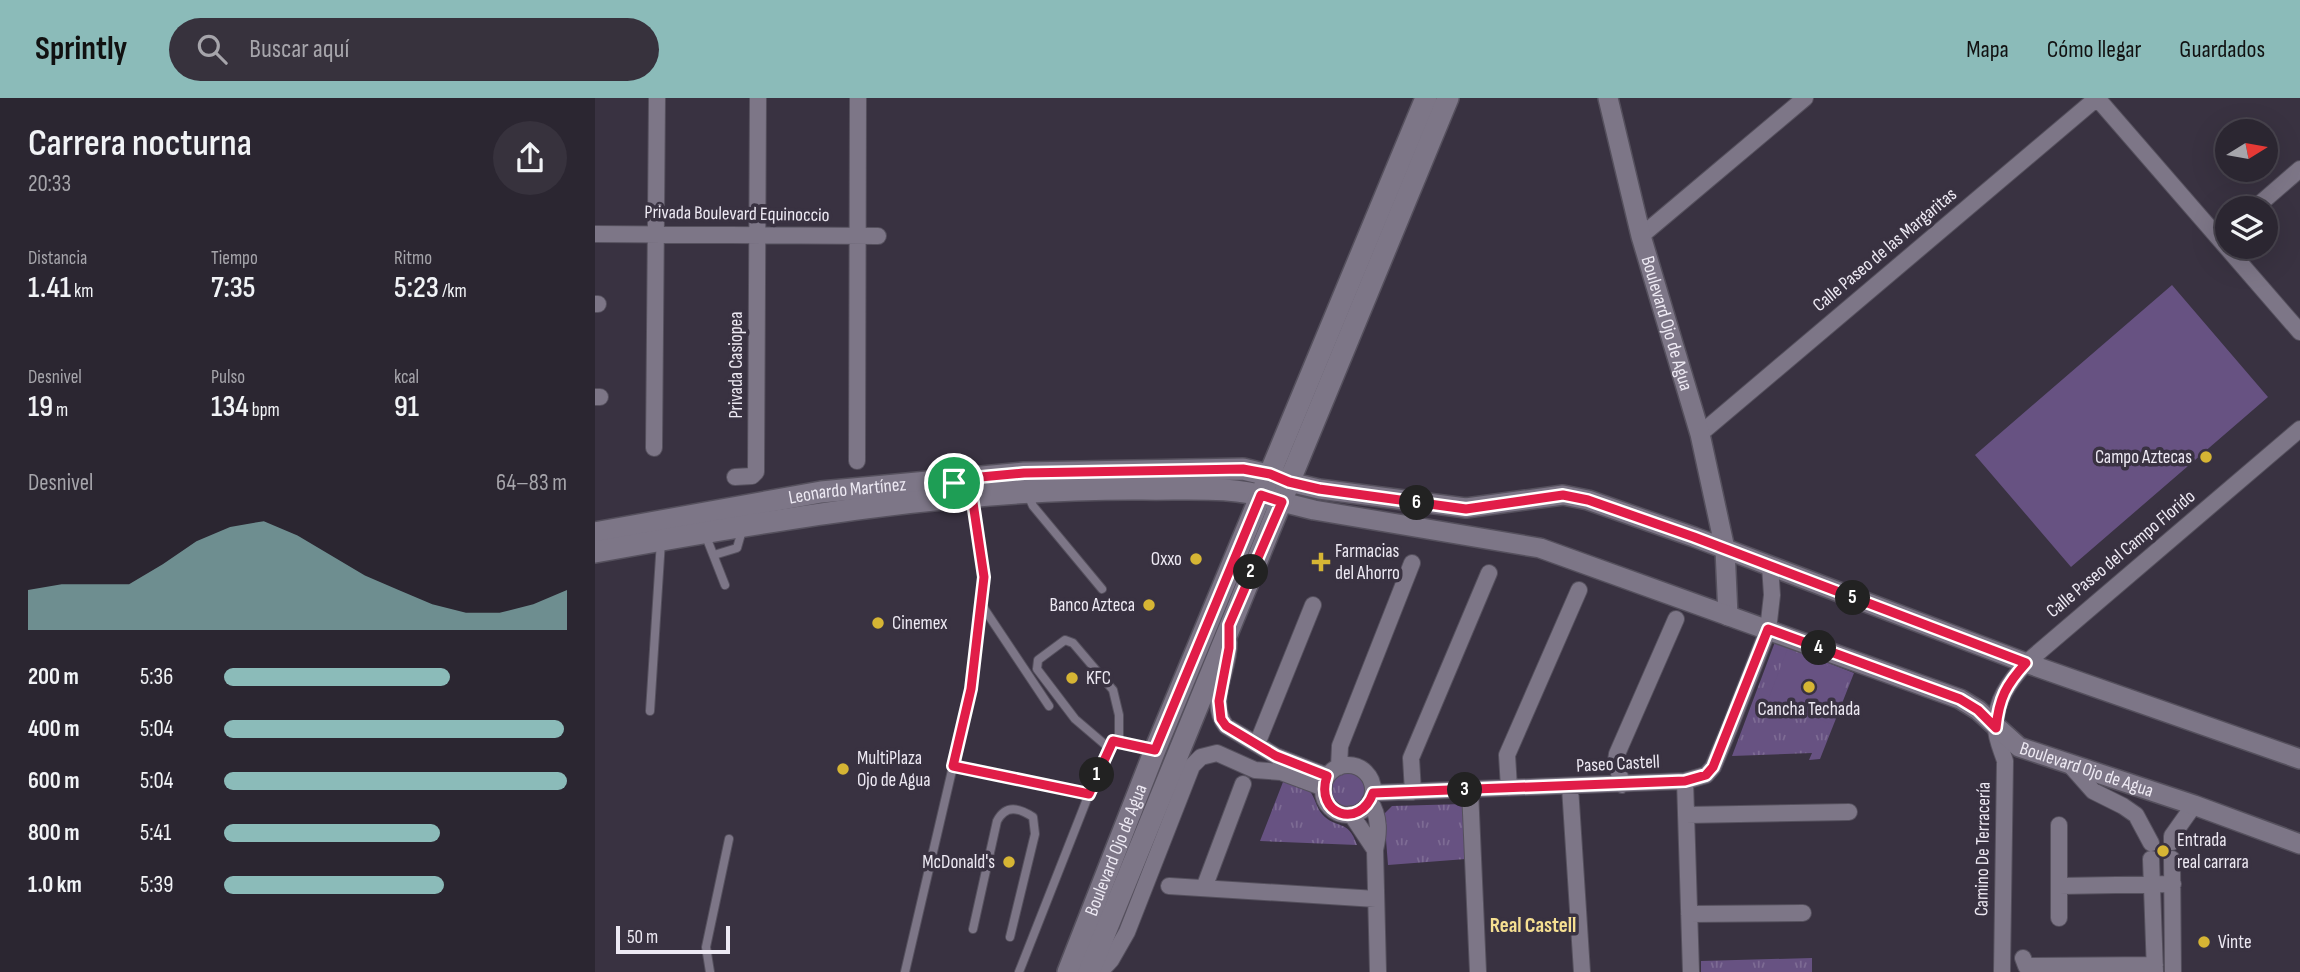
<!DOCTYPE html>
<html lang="es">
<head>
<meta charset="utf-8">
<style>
	:root { --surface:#2b2631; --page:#37323d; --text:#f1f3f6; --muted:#a6a5ab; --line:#47434d; --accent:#8bbbb9 }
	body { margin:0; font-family:"Sofia Sans Condensed",sans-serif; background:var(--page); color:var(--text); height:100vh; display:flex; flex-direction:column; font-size:26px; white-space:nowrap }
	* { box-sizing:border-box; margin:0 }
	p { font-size:23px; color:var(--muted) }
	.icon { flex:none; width:38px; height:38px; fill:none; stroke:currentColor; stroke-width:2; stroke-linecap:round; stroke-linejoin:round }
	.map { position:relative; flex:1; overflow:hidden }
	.details { display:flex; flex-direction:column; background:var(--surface); width:595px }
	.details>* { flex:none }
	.needle { width:46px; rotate:79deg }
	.tools { position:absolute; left:1620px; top:21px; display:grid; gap:14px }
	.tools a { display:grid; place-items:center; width:63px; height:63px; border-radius:50%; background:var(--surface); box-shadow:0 7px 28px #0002,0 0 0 2px var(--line); font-size:35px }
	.scale { position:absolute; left:21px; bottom:18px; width:114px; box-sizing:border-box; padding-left:7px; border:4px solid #ede9f3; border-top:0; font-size:19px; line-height:24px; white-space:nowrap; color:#ede9f3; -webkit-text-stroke:5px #393241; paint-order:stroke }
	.pin { position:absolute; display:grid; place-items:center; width:60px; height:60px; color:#fff; margin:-30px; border:4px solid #fff; border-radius:50%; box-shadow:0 2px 7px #0007 }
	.km { position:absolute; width:35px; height:35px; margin:-18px; border-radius:50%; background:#222; color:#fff; font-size:19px; line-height:35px; text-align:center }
	.round { display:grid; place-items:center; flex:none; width:74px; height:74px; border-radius:37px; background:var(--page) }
	.summary { display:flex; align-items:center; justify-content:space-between; height:119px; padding:0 28px }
	h1 { font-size:38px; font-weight:600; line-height:52px }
	.stats { display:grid; grid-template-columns:repeat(3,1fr); gap:10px; height:119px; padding:7px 28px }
	.stats div { display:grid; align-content:center }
	.stats b { font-size:30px; font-weight:600 }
	.stats small { font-size:19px; font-weight:400 }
	.stats p { font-size:19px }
	.chart { height:196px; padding:14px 28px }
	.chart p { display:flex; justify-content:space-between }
	.chart svg { width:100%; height:126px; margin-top:7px; fill:var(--accent); opacity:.7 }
	ul { padding:0 28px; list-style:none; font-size:23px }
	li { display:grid; grid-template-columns:112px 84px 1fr; align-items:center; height:52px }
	li i { height:18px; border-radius:9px; background:var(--accent) }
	header { display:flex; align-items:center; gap:42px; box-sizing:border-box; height:98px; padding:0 35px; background:var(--accent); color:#111 }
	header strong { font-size:33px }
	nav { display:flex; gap:38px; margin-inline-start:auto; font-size:24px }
	.search { width:490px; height:63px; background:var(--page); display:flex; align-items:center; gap:18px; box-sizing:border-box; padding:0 24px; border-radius:38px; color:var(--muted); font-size:26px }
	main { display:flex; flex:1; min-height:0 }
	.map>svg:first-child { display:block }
	.park { fill:url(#park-tufts) }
	.pitch { fill:#675282 }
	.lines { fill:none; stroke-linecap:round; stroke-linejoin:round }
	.service-casing { stroke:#55505d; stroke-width:10 }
	.minor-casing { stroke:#55505d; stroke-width:18 }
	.tertiary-casing { stroke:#55505d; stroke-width:22 }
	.secondary-casing { stroke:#55505d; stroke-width:24 }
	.service { stroke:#7d7687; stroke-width:8 }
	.minor { stroke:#7d7687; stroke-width:16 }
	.tertiary { stroke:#7d7687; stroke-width:19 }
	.secondary { stroke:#7d7687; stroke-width:21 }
	.route-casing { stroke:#fff; stroke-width:14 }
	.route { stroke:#e11d48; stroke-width:9 }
	.poi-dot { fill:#d6b534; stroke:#393241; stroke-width:2.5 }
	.labels { text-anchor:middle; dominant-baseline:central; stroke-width:7; stroke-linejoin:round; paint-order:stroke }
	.street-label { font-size:19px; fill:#ede9f3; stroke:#393241 }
	.poi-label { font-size:19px; fill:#ede9f3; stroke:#393241; text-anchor:start }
	.neighbourhood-label { font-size:21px; font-weight:bold; fill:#f5df91; stroke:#393241 }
</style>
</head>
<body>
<header>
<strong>Sprintly</strong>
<div class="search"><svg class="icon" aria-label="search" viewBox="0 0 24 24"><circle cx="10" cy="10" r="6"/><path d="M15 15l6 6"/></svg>Buscar aquí</div>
<nav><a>Mapa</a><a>Cómo llegar</a><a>Guardados</a></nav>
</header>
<main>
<section class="details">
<div class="summary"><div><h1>Carrera nocturna</h1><p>20:33</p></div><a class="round"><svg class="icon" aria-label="share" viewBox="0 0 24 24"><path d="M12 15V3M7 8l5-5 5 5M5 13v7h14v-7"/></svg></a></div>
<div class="stats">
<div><p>Distancia</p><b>1.41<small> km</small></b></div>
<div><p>Tiempo</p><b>7:35</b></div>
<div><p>Ritmo</p><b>5:23<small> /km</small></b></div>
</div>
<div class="stats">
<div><p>Desnivel</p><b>19<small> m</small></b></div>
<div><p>Pulso</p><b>134<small> bpm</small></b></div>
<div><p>kcal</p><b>91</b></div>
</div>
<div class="chart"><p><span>Desnivel</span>64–83 m</p>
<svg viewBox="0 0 160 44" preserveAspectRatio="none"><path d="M0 44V30L10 28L20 28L30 28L40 21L50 13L60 8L70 6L80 11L90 18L100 25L110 30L120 35L130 38L140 38L150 35L160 30V44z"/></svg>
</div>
<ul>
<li><b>200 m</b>5:36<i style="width:66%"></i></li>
<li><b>400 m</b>5:04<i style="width:99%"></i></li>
<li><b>600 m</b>5:04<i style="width:100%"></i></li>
<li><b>800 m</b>5:41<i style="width:63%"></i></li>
<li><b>1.0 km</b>5:39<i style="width:64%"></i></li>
</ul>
</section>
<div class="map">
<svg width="1705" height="874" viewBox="0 0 1705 874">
	<defs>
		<pattern id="park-tufts" width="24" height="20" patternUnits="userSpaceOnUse" patternTransform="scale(1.75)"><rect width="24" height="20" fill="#675282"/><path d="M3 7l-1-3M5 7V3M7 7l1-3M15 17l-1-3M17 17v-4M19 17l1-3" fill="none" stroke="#7d6b94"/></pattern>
	</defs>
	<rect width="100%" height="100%" fill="#393241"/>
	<path class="park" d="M1180 544 1259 575 1225 661 1214 662 1217 655 1137 658Z
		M735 692a18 18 0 1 1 36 0a18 18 0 1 1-36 0Z
		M688 684C696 685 708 685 714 692 720 699 721 709 727 716 741 732 753 720 762 747L665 743Z
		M868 706 871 761 793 767 789 716 797 708Z
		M1217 860V874H1106V863Z"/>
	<path class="pitch" d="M1577 187 1673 299 1476 469 1380 357Z
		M1192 552 1255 576 1236 626 1173 602Z"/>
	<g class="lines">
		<defs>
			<path id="service" d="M433 397 438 408 507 491
				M110 436 130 487
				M119 457 142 450 148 429
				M386 506 454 608
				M55 613 66 443
				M514 650 480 621 442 571 443 562 470 542 478 545 518 592 524 617V644
				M358 668 494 696
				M378 831 402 723C411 706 424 710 438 719L440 736 415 839
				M115 874 111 849 134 741
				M310 874 376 591 389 479 378 401
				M424 874 494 696 518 643 558 651"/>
			<path id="minor" d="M1502 0 1705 234
				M1660 110 1705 71
				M0 136 283 138
				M1046 138 1210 0
				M0 206H3
				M0 299H5
				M1105 336 1502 0
				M59 350 62 0
				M262 363 263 0
				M140 379 157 378 161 374 163 0
				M634 544C635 571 612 604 631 628L681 658 732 678
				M662 646 718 507
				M1475 667 1498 693 1528 708 1541 717 1556 745
				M728 692a25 25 0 1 1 50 0a25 25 0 1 1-50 0Z
				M744 669 745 648 817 465
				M1090 683 1096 874
				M1027 687 1021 663 1022 656 1081 521
				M975 689 987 874
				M914 690 912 657 984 492
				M875 692 883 874
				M818 694 816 660 894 475
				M778 695 1090 683 1111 677 1118 669 1134 631 1173 532 1177 497 1175 468
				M775 703C785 719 784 735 780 752L783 874
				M756 716 780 752
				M1091 717 1254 714
				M1577 744V738L1599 707
				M1556 761 1560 874
				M1577 761 1578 874
				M574 788 781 801
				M1464 788 1578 786
				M609 790 648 686
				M1094 816 1208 815
				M1464 820V727
				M1428 860 1431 868 1560 867
				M505 874 516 862 532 834 597 668 606 659 622 655 660 672 686 674 729 690
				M1407 874 1410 663C1407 653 1401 641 1401 630 1399 604 1415 583 1431 565L1705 331"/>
			<g id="tertiary">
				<path id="s1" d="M1013 0 1046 138 1105 336 1130 451 1133 518"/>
				<path d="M694 384 724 391 871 410 968 397 993 402 1099 439 1431 565 1705 661"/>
				<path id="s2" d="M687 404 719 412 945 450 1365 601 1383 612 1424 649 1599 707 1705 746"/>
			</g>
			<g id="secondary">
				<path id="s3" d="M0 435 226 394 429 375 648 371 685 380"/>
				<path d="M0 454C181 421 362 390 547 391 590 392 637 387 678 401"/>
				<path id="s4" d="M473 874 560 652 831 0"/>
				<path d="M494 874C611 582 733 291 853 0"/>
			</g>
		</defs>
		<use href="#service" class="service-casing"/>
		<use href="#minor" class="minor-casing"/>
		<use href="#tertiary" class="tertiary-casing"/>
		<use href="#secondary" class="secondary-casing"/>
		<use href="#service" class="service"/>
		<use href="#minor" class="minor"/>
		<use href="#tertiary" class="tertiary"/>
		<use href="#secondary" class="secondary"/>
	</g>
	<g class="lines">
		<defs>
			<path id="route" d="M648 371 675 376 694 384 724 391 871 411 968 397 993 402 1099 439 1431 565C1411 587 1404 600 1401 630L1383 612 1365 601 1173 531 1118 669 1111 677 1090 683 778 695C765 732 719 717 732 678L681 658 631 628 626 621 624 603 634 550V527L687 404 666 397 560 652 518 643 494 696 358 668 376 591 389 479 377 398 353 382 429 375Z"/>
		</defs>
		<use href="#route" class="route-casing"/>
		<use href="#route" class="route"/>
	</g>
	<g class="poi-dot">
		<circle cx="1611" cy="359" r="7"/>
		<circle cx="601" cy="461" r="7"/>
		<path d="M722.5 453.5h7v7h7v7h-7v7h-7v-7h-7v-7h7z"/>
		<circle cx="554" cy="507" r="7"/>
		<circle cx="283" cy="525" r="7"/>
		<circle cx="477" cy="580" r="7"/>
		<circle cx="1214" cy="589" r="7"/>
		<circle cx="248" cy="671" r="7"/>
		<circle cx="1568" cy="753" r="7"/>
		<circle cx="414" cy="764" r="7"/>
		<circle cx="1609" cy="844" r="7"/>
	</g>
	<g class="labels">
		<g class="street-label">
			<text transform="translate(142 116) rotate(1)">Privada Boulevard Equinoccio</text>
			<text transform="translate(1290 152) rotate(-40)">Calle Paseo de las Margaritas</text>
			<text stroke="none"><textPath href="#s1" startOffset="233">Boulevard Ojo de Agua</textPath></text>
			<text transform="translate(141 267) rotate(-90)">Privada Casiopea</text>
			<text stroke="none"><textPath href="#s3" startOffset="256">Leonardo Martínez</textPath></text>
			<text transform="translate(1526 456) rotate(-40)">Calle Paseo del Campo Florido</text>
			<text transform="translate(1023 666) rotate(-3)">Paseo Castell</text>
			<text stroke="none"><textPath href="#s2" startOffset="856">Boulevard Ojo de Agua</textPath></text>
			<text transform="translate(1388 751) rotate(-89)">Camino De Terracería</text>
			<text stroke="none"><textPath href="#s4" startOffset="131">Boulevard Ojo de Agua</textPath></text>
		</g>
		<g class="poi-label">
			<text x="1597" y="359" text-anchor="end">Campo Aztecas</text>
			<text x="740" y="453">Farmacias<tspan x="740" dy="22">del Ahorro</tspan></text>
			<text x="587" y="461" text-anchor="end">Oxxo</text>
			<text x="540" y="507" text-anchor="end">Banco Azteca</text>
			<text x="297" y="525">Cinemex</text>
			<text x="491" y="580">KFC</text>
			<text x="1214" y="611" text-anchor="middle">Cancha Techada</text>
			<text x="262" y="660">MultiPlaza<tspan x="262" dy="22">Ojo de Agua</tspan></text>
			<text x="1582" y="742">Entrada<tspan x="1582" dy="22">real carrara</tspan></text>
			<text x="400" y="764" text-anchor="end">McDonald's</text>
			<text x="1623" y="844">Vinte</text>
		</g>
		<g class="neighbourhood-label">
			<text x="938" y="827">Real Castell</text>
		</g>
	</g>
</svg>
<div class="tools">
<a><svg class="needle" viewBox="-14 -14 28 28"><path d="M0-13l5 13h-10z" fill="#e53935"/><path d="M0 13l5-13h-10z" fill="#a6a5ab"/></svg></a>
<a><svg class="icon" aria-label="layers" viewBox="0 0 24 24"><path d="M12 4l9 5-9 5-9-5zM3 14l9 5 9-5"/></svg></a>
</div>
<div class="scale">50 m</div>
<div class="pin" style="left:359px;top:385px;background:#1e9e55"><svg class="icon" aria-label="arrive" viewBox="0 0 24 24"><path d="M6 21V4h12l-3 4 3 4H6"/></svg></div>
<b class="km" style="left:502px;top:677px">1</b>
<b class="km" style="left:656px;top:474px">2</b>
<b class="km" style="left:870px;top:692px">3</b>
<b class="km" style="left:1224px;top:550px">4</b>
<b class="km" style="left:1258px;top:500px">5</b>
<b class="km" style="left:822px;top:405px">6</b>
</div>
</main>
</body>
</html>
